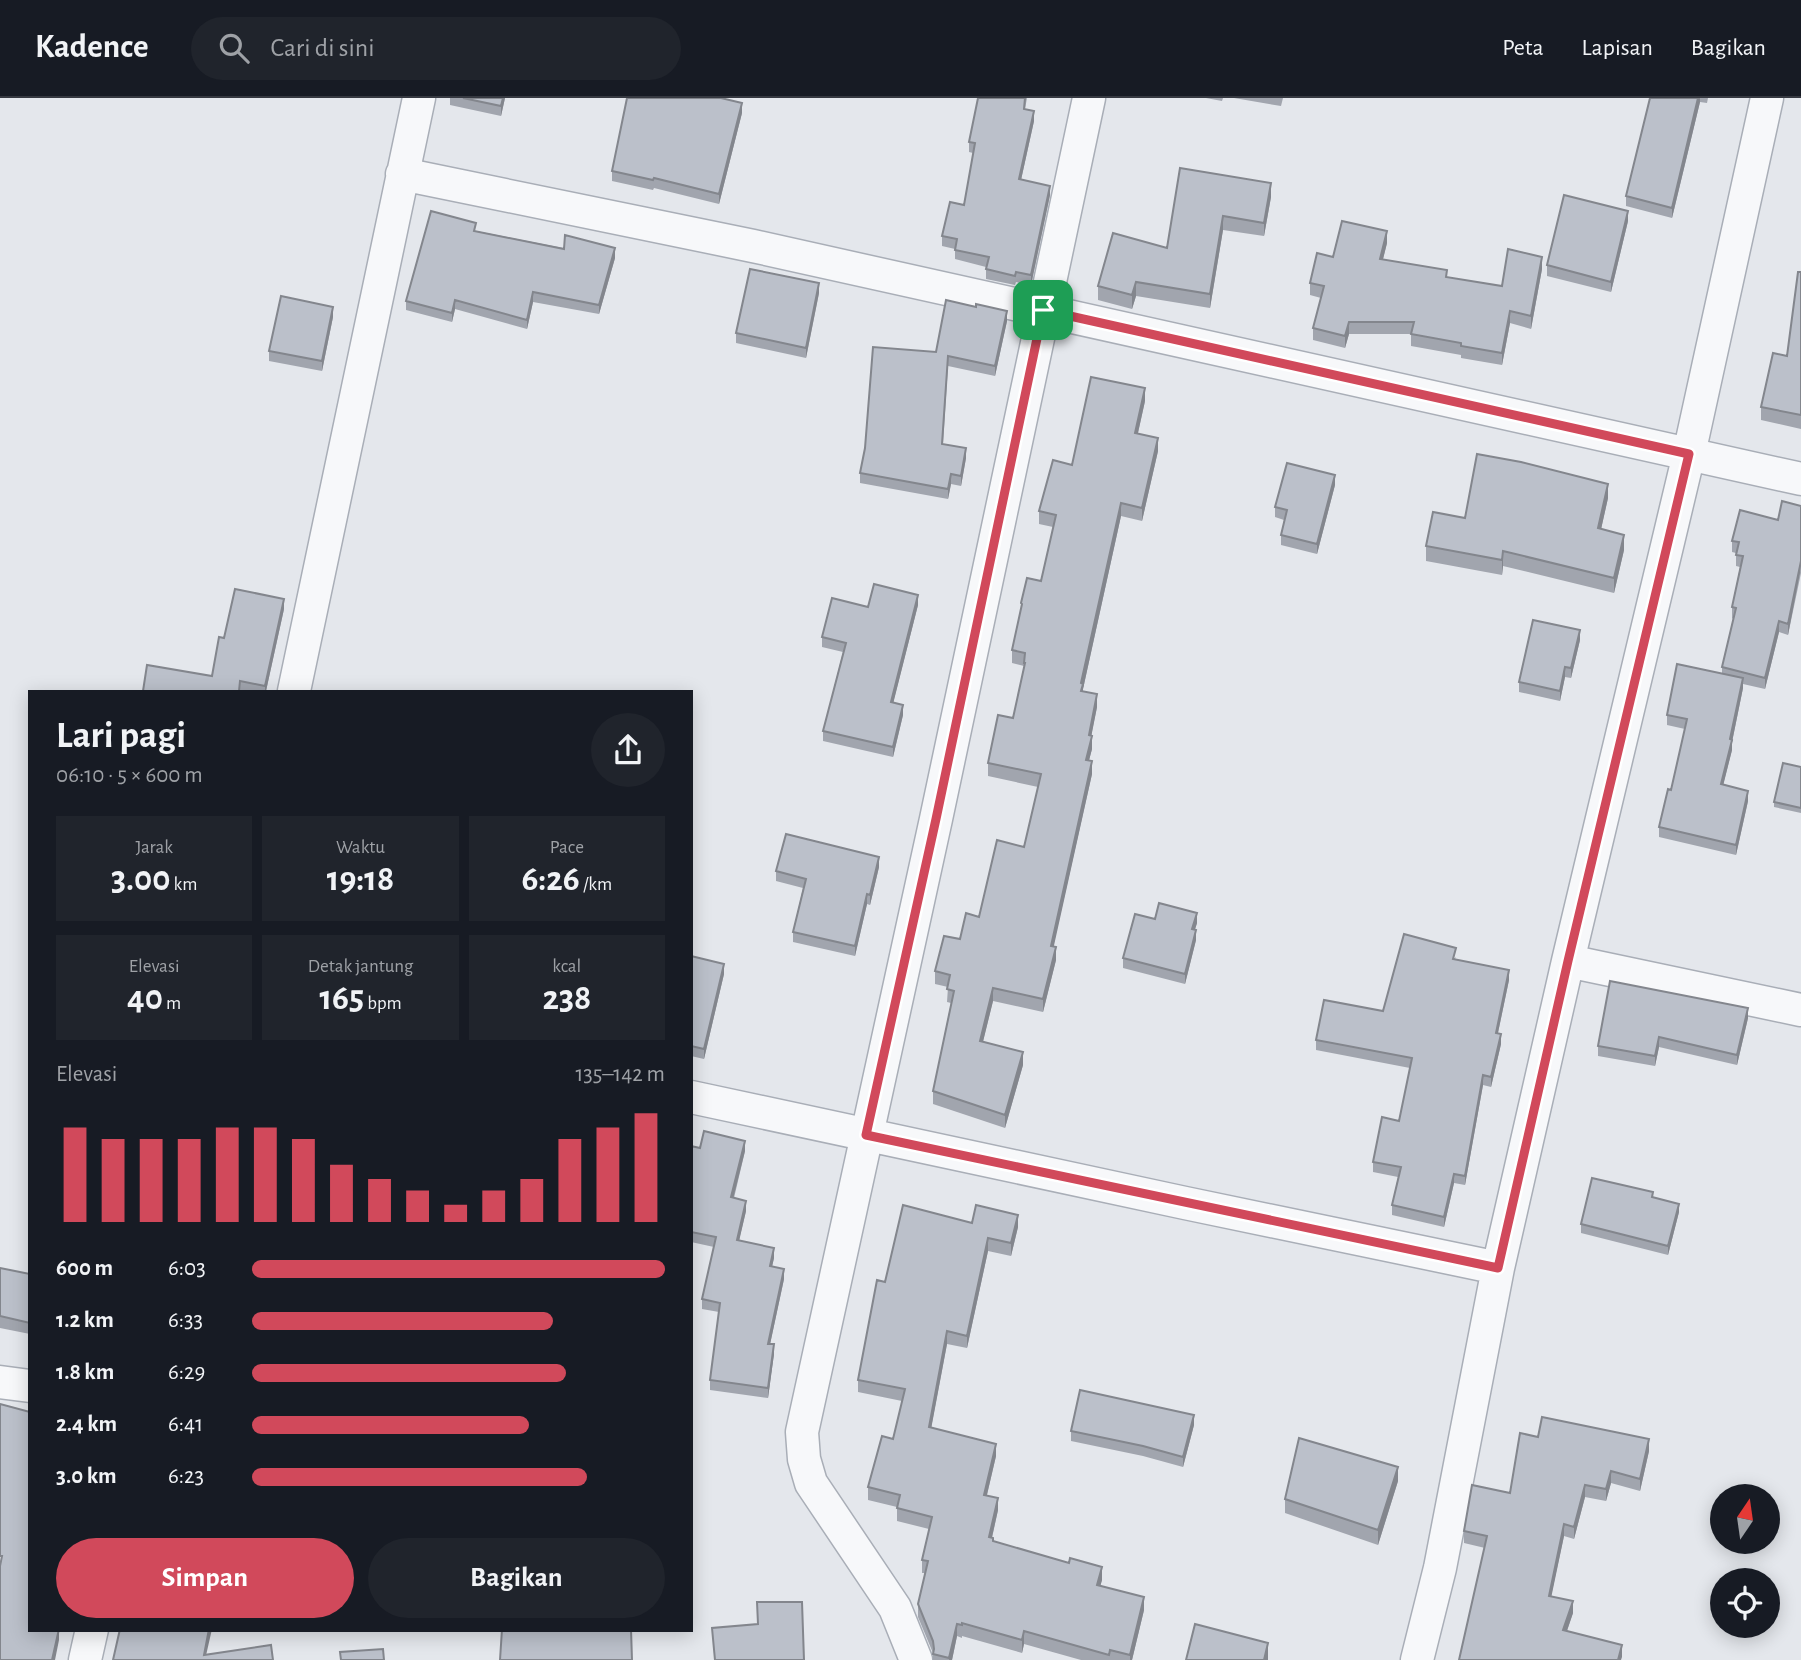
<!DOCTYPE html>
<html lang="id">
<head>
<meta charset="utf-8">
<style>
	:root { --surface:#171b24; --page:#20242c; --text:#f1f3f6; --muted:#9ea1a6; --line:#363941; --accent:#d1495b }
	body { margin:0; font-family:"Alegreya Sans",sans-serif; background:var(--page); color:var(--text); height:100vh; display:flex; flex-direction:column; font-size:26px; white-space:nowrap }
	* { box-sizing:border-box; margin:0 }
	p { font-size:23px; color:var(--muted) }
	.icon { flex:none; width:38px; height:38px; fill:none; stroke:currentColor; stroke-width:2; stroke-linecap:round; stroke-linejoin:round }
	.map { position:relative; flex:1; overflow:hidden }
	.drawer { position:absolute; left:28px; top:592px; width:665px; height:942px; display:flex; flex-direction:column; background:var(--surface); border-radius:0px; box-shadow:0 4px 18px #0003 }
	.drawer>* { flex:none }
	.needle { width:46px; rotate:13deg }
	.controls { position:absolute; left:1710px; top:1386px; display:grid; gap:14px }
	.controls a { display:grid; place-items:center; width:70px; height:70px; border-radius:50%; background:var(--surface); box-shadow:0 4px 18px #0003; font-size:35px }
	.pin { position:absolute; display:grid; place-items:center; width:60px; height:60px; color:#fff; margin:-30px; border-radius:14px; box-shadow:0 4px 10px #0006 }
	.round { display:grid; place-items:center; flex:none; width:74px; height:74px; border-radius:37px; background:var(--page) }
	.headline { display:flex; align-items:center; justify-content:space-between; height:119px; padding:0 28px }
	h1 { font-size:38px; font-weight:600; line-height:52px }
	.metrics { display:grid; grid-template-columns:repeat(3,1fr); gap:10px; height:119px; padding:7px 28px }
	.metrics div { display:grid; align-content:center; border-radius:0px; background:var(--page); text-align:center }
	.metrics b { font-size:35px; font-weight:600 }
	.metrics small { font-size:19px; font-weight:400 }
	.metrics p { font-size:19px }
	.chart { height:196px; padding:14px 28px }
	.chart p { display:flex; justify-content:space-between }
	.chart svg { width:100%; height:126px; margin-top:7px; stroke:var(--accent); stroke-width:6 }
	.button { display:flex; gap:14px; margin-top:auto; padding:14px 28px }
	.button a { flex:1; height:80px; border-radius:42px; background:var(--accent); color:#fff; font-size:28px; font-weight:600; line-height:80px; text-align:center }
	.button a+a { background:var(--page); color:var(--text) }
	ul { padding:0 28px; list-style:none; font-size:23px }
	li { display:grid; grid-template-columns:112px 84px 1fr; align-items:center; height:52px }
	li i { height:18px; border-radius:9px; background:var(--accent) }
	header { display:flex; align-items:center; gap:42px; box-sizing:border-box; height:98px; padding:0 35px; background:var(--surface); border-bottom:2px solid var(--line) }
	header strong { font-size:33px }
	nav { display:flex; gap:38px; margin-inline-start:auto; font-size:24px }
	.search { width:490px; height:63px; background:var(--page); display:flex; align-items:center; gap:18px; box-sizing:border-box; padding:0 24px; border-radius:38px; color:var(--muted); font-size:26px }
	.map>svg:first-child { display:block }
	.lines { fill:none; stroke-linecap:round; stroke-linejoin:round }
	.minor-casing { stroke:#a9aeb7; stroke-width:35 }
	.minor { stroke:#f7f8fa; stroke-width:32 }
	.wall { fill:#a1a5ae }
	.shaded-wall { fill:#83868d }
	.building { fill:#bbc0ca; stroke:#83868d; stroke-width:2 }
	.route-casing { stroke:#fff; stroke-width:14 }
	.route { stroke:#d1495b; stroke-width:9 }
</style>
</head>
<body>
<header>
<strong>Kadence</strong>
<div class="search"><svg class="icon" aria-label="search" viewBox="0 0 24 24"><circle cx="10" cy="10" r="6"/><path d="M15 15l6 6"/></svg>Cari di sini</div>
<nav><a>Peta</a><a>Lapisan</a><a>Bagikan</a></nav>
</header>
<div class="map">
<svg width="1801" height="1562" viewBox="0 0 1801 1562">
	<rect width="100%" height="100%" fill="#e4e7ec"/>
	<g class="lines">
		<defs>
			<path id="minor" d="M402 76 753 148 1801 381
				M294 593 419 0
				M1568 863 1801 912
				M691 999 1185 1105 1498 1170
				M0 1284 30 1288
				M85 1562 92 1531
				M916 1562 895 1510 811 1385 804 1361 802 1334 936 721 1089 0
				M1417 1562 1440 1470 1498 1170 1568 863 1689 356 1767 0"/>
		</defs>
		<use href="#minor" class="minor-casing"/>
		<use href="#minor" class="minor"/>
	</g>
	<path class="wall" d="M450 0H505L501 18 450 7Z
		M978 0H1027L1025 11 1034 23 1021 82 1050 97 1031 187 1016 184 1015 187 986 181V169L955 161V151L942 148V138L964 107 973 55 969 54V44Z
		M1206 0H1223L1222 3Z
		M1234 0H1283L1281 8Z
		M1650 0H1708L1707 5 1700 4 1672 120 1626 108V98Z
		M742 15 719 106 654 90 653 92 612 83V73Z
		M1180 70 1271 99 1264 138 1223 132 1210 210 1136 198 1132 211 1098 202V188L1167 150Z
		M1628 123 1611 194 1547 178V167Z
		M476 133 615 160 599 216 533 204 527 231 455 211 452 224 406 212V203Z
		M1387 145 1383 161 1447 179 1502 188 1542 171 1531 231 1510 225 1502 267 1461 260V257L1411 248V236H1349L1345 250 1313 242V230L1321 200 1310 197V185L1333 159Z
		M1801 174V331L1761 322V309L1787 258Z
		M819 195 806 260 736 245V235Z
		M976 209 1007 223 995 278 948 268 943 346 966 360 961 388 951 386 948 401 860 385V375L936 254Z
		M333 219 322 273 269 263V253Z
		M1145 303 1138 335 1158 353 1142 423 1121 418 1083 591V593L1097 609 1091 638 1092 651 1089 662 1092 676 1053 849 1056 862 1043 914 993 903 983 943 1023 967 1005 1030 933 1006V993L951 905 947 904 948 889 935 886V873L960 841 979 819 1024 749 1038 689 988 678V665L1013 620 1024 573V568L1012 565V552L1021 511V505L1041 483 1053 429 1039 426V413L1072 367Z
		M1335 387 1317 456 1281 447V437L1284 422 1275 419V409Z
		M1608 400 1601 431 1624 452 1614 495 1503 468 1502 477 1426 463V448L1465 420Z
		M1801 408V475L1788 537 1779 534 1765 591 1743 586V590L1732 644V652L1723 687 1748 703 1736 757 1659 739V729L1671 692 1685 631 1667 627V617L1722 576V569L1733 521 1732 520V509L1740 469 1736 468V455L1732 454V443L1778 422Z
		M918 507 893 605 903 617 893 659 823 643V633L843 554 822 549V539L868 509Z
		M284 511 266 593H143L212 578 224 540Z
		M1580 542 1571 580 1565 579 1560 603 1519 594V584Z
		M1801 669V715L1774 709V704Z
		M879 769 870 807 867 806 855 858 793 844V834L803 790 776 783V773Z
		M1155 821 1197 825 1195 831 1196 842 1185 886 1123 870V860Z
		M691 858 724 876 704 961 691 958Z
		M1456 859 1455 861 1509 882 1498 935 1501 946 1491 989 1483 987 1465 1087 1454 1085 1444 1129 1392 1117V1107L1398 1079 1373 1074V1064L1399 1023 1410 970 1316 952V942L1383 913Z
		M1748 920 1737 967 1659 949 1655 968 1598 958V948Z
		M691 1048 700 1050 745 1053 734 1100 746 1113 739 1142 774 1160 772 1168 784 1181 770 1246 774 1256 768 1300 710 1292V1282L719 1214 702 1211V1201L714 1149 691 1144Z
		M1653 1099 1679 1114 1668 1157 1581 1135V1126Z
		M972 1125 1018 1129 1011 1158 988 1153 967 1250 947 1246 931 1330 996 1358 987 1397 998 1412 992 1440 993 1444 1102 1482 1100 1488 1144 1512 1132 1562H1081L1024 1546 1022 1555 962 1538V1540L957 1538 952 1562H933V1555L918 1519V1506L925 1475H922V1462L929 1431 897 1423V1409L868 1402V1389L893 1341 902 1303 858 1294V1282L885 1184Z
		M0 1170 30 1176V1236L0 1230Z
		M1194 1327 1183 1369 1143 1358 1071 1343V1333Z
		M1538 1339 1649 1353 1640 1393 1611 1385 1606 1403 1585 1399 1574 1441 1564 1438 1551 1498 1573 1515 1567 1533 1622 1559 1459 1562 1485 1450 1464 1445V1433L1510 1395Z
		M1398 1383 1378 1447 1285 1415V1401Z"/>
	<path class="shaded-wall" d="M503 0H505L501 18V8Z
		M1698 0H1700V4L1672 120V110Z
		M742 5V15L719 106V96Z
		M1034 13V23L1019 91V81Z
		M1271 85V99L1264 138V125Z
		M1050 88V97L1031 187V177Z
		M1628 113V123L1611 194V184Z
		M1223 118V132L1210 210V196Z
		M1387 133V145L1380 173V161Z
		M615 150V160L599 216V207Z
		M1542 159V171L1531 231V218Z
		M1136 184V198L1132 211V197Z
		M819 185V195L806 260V250Z
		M533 194V204L527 231V222Z
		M455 202V211L452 224V215Z
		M333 209V219L322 273V263Z
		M1007 213V223L995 278V268Z
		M1510 213V225L1502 267V255Z
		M1349 224V236L1345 250V238Z
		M1145 290V303L1135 348V335Z
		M1158 340V353L1142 423V410Z
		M966 350V360L961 388V378Z
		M951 376V386L948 401V391Z
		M1335 377V387L1317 456V446Z
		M1608 386V400L1598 445V430Z
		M1121 405V418L1083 591 1081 606V585Z
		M1624 437V452L1614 495V480Z
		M1503 453V468L1502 477V462Z
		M1800 463V474L1788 537V526Z
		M918 497V507L891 614V604Z
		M284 501V511L266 593H265V588Z
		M1779 523V534L1765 591V580Z
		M1580 532V542L1571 580V570Z
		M1565 569V579L1560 603V593Z
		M1743 580V590L1732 644V652L1721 696V686Z
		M1097 596V609L1089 650V637Z
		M903 607V617L893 659V649Z
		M1092 638V651L1086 674V662Z
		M1092 663V676L1051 861V848Z
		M1748 693V703L1736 757V747Z
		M879 759V769L870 807V797Z
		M867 796V806L855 858V848Z
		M1197 815V825L1192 841V831Z
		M1196 832V842L1185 886V876Z
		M1056 849V862L1043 914V901Z
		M724 866V876L704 961V951Z
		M1509 872V882L1496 944V935Z
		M993 890V903L980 956V943Z
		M1748 910V920L1737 967V957Z
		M1501 936V946L1491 989V979Z
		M1659 939V949L1655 968V958Z
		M1023 954V967L1005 1030V1017Z
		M1483 977V987L1465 1087V1078Z
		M745 1043V1053L731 1109V1099Z
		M1454 1076V1085L1444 1129V1119Z
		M746 1103V1113L737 1152V1142Z
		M1679 1106V1114L1668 1157V1148Z
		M1018 1117V1129L1011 1158V1145Z
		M988 1140V1153L967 1250V1238Z
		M774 1150V1160L770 1178V1168Z
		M784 1171V1181L768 1256V1246Z
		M947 1233V1246L929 1342V1329Z
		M774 1246V1256L768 1300V1290Z
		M1194 1317V1327L1183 1369V1359Z
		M1649 1341V1353L1640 1393V1381Z
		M996 1346V1358L984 1409V1397Z
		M1398 1369V1383L1378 1447V1432Z
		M1611 1373V1385L1606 1403V1391Z
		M1585 1387V1399L1574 1441V1429Z
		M998 1400V1412L989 1452V1439Z
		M1564 1426V1438L1549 1510V1498Z
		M1102 1469V1482L1097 1500V1487Z
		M1144 1499V1512L1132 1562H1130V1557Z
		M1573 1503V1515L1563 1544V1532Z
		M957 1526V1538L952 1562H949Z
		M59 1531V1542L55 1562H52Z
		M209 1531H212L205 1562 204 1557Z
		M1024 1533V1546L1022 1555V1542Z
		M1268 1545V1562H1264Z
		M1622 1547V1559L1621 1562H1618Z"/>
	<path class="building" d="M463 0H503L501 8Z
		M627 0H721L742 5 719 96 654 80 653 82 612 73Z
		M978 0H1025L1024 11 1034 13 1019 81 1050 88 1031 177 1016 174 1015 178 986 171 989 159 955 152 957 141 942 138 950 104 964 107 975 45 969 44Z
		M1650 0H1698L1672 110 1626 98Z
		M1180 70 1271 85 1264 125 1223 118 1210 196 1136 184 1132 197 1098 188 1113 135 1167 150Z
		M1564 97 1628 113 1611 184 1547 167Z
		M431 113 476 125 474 133 564 151 565 137 615 150 599 207 533 194 527 222 455 202 452 215 406 203Z
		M1342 123 1387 133 1380 161 1447 172 1446 179 1502 188 1508 151 1542 159 1531 218 1510 213 1502 255 1461 248V245L1411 236 1414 224H1349L1345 238 1313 230 1324 188 1310 185 1317 155 1333 159Z
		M750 171 819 185 806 250 736 235Z
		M1798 174H1801V317L1761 309 1773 255 1787 258Z
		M281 198 333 209 322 263 269 253Z
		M946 202 976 209V206L1007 213 995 268 948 258 942 346 966 350 961 378 951 376 948 391 860 375 865 350 873 249 936 254Z
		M1091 279 1145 290 1135 335 1158 340 1142 410 1121 405 1081 585 1083 586 1081 593 1097 596 1089 637 1092 638 1086 662 1092 663 1051 848 1056 849 1043 901 993 890 980 943 1023 954 1005 1017 933 993 954 893 947 891 950 877 935 873 944 838 960 841 966 815 979 819 997 742 1024 749 1041 676 988 665 998 617 1013 620 1025 565H1024L1025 555 1012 552 1022 506 1021 505 1027 480 1041 483 1056 417 1039 413 1053 362 1072 367Z
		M1477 356 1521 364 1608 386 1598 430 1624 437 1614 480 1503 453 1502 462 1426 448 1433 414 1465 420Z
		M1287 365 1335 377 1317 446 1281 437 1287 412 1275 409Z
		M1782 403 1801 408V463L1788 526 1779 523 1765 580 1722 569 1736 510 1732 509 1743 458 1736 457 1739 444 1732 443 1740 412 1778 422Z
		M874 486 918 497 891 604 903 607 893 649 823 633 846 545 822 539 832 500 868 509Z
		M235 491 284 501 265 588 240 583 239 593H143L147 567 212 578 219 539 224 540Z
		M1533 522 1580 532 1571 570 1565 569 1560 593 1519 584Z
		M1677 566 1743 580 1730 641 1732 642 1721 686 1748 693 1736 747 1659 729 1668 691 1671 692 1687 621 1667 617Z
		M1783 665 1801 669V710L1774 704Z
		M786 736 879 759 870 797 867 796 855 848 793 834 806 781 776 773Z
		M1159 805 1197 815 1192 831 1196 832 1185 876 1123 860 1135 816 1155 821Z
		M1404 836 1456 850 1453 861 1509 872 1496 935 1501 936 1491 979 1483 977 1465 1078 1454 1076 1444 1119 1392 1107 1401 1069 1373 1064 1382 1019 1399 1023 1412 960 1316 942 1324 902 1383 913Z
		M691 858 724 866 704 951 691 948Z
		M1610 883 1748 910 1737 957 1659 939 1655 958 1598 948Z
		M704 1033 745 1043 731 1099 746 1103 737 1142 774 1150 770 1168 784 1171 768 1246H774L768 1290 710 1282 720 1205 702 1201 716 1139 691 1134V1048L700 1050Z
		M1592 1080 1653 1094 1652 1099 1679 1106 1668 1148 1581 1126Z
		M903 1107 972 1125 976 1107 1018 1117 1011 1145 988 1140 967 1238 947 1233 929 1329 996 1346 984 1397 998 1400 989 1439 993 1440V1443L1069 1465 1070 1460 1102 1469 1097 1487 1144 1499 1130 1557 1110 1552 1109 1557 1024 1533 1022 1542 962 1525V1527L957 1526 949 1560 933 1556 934 1551 933 1543 918 1506 928 1463 922 1462 932 1419 897 1410 900 1397 868 1389 882 1338 893 1341 905 1291 858 1282 877 1182 885 1184Z
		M0 1170 30 1176V1225L0 1218Z
		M1080 1292 1194 1317 1183 1359 1143 1348 1071 1333Z
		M0 1306 30 1314V1531H59L52 1562H0V1468L2 1458H0Z
		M1542 1319 1649 1341 1640 1381 1611 1373 1606 1391 1585 1387 1574 1429 1564 1426 1549 1498 1573 1503 1563 1532 1622 1547 1618 1562H1459L1487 1438 1464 1433 1472 1387 1510 1395 1520 1335 1538 1339Z
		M1299 1340 1398 1369 1378 1432 1285 1401Z
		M757 1504H802L804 1562H715L712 1530 758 1526Z
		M1195 1526 1268 1545 1264 1562H1186Z
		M120 1531H209L204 1557 271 1547 273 1562H113Z
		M502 1531H631L632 1562H500Z
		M383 1551 384 1562H341L340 1554Z"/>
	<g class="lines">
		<defs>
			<path id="route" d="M1043 212 1689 356 1568 863 1498 1170 866 1037 936 721Z"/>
		</defs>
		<use href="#route" class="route-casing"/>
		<use href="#route" class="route"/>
	</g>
</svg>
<div class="controls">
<a><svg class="needle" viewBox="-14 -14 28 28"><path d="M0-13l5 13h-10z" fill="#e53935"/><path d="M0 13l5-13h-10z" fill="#9ea1a6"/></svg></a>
<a><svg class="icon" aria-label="locate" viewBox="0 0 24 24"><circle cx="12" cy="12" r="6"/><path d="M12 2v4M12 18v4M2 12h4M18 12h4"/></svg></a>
</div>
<div class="pin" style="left:1043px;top:212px;background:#1e9e55"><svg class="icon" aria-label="arrive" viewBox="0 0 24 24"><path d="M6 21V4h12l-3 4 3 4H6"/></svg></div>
<section class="drawer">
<div class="headline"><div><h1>Lari pagi</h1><p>06:10 · 5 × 600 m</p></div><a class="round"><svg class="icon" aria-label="share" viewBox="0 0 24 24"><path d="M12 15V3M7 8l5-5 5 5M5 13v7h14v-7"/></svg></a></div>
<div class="metrics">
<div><p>Jarak</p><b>3.00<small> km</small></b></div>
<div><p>Waktu</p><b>19:18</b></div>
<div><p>Pace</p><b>6:26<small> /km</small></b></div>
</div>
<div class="metrics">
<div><p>Elevasi</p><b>40<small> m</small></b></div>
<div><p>Detak jantung</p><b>165<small> bpm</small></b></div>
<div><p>kcal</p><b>238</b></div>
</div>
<div class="chart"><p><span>Elevasi</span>135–142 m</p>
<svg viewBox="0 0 160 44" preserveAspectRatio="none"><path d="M5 44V11M15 44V15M25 44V15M35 44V15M45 44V11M55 44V11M65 44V15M75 44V24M85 44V29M95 44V33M105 44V38M115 44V33M125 44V29M135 44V15M145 44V11M155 44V6"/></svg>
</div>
<ul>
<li><b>600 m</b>6:03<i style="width:100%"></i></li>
<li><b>1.2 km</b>6:33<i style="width:73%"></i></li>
<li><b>1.8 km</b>6:29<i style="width:76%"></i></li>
<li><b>2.4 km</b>6:41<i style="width:67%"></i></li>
<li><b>3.0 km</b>6:23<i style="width:81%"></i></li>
</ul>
<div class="button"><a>Simpan</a><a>Bagikan</a></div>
</section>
</div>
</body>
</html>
